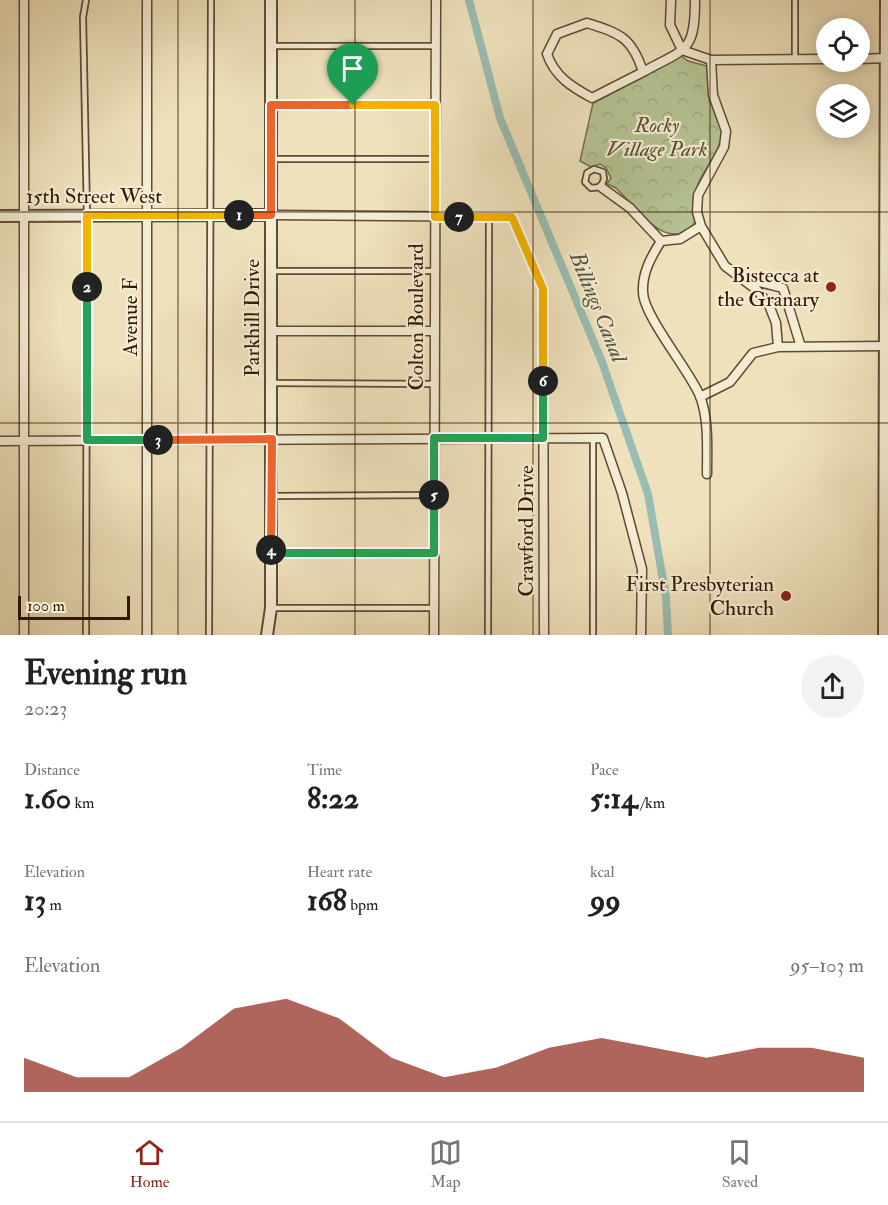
<!DOCTYPE html>
<html lang="en">
<head>
<meta charset="utf-8">
<style>
	:root { --surface:#fff; --page:#f2f2f2; --text:#222; --muted:#767676; --line:#e0e0e0; --accent:#8f2418 }
	body { margin:0; font-family:"IM FELL Double Pica",serif; background:var(--page); color:var(--text); height:100vh; display:flex; flex-direction:column; font-size:22px; white-space:nowrap }
	* { box-sizing:border-box; margin:0 }
	p { font-size:20px; color:var(--muted) }
	.icon { flex:none; width:33px; height:33px; fill:none; stroke:currentColor; stroke-width:2; stroke-linecap:round; stroke-linejoin:round }
	.map { position:relative; height:635px; overflow:hidden }
	.side { display:flex; flex-direction:column; background:var(--surface); flex:1 }
	.side>* { flex:none }
	.buttons { position:absolute; left:816px; top:18px; display:grid; gap:12px }
	.buttons a { display:grid; place-items:center; width:54px; height:54px; border-radius:50%; background:var(--surface); box-shadow:0 3px 15px #0003; font-size:30px }
	.scale { position:absolute; left:18px; bottom:15px; width:112px; box-sizing:border-box; padding-left:6px; border:3px solid #321805; border-top:0; font-size:16px; line-height:21px; white-space:nowrap; color:#321805; -webkit-text-stroke:4px #f4ecd3; paint-order:stroke }
	.pin { position:absolute; display:grid; place-items:center; width:51px; height:51px; color:#fff; margin:-62px -26px; border-radius:50% 50% 50% 0; rotate:-45deg; box-shadow:0 0 6px #0007 }
	.pin .icon { rotate:45deg }
	.km { position:absolute; width:30px; height:30px; margin:-15px; border-radius:50%; background:#222; color:#fff; font-size:16px; line-height:30px; text-align:center }
	.round { display:grid; place-items:center; flex:none; width:63px; height:63px; border-radius:32px; background:var(--page) }
	.head { display:flex; align-items:center; justify-content:space-between; height:102px; padding:0 24px }
	h1 { font-size:33px; font-weight:800; line-height:45px }
	.figures { display:grid; grid-template-columns:repeat(3,1fr); gap:9px; height:102px; padding:6px 24px }
	.figures div { display:grid; align-content:center }
	.figures b { font-size:30px; font-weight:800 }
	.figures small { font-size:16px; font-weight:400 }
	.figures p { font-size:16px }
	.chart { height:168px; padding:12px 24px }
	.chart p { display:flex; justify-content:space-between }
	.chart svg { width:100%; height:108px; margin-top:6px; fill:var(--accent); opacity:.7 }
	.tab-bar { display:flex; justify-content:space-around; align-items:center; height:84px; border-top:2px solid var(--line); background:var(--surface); font-size:16px; color:var(--muted) }
	.tab-bar a { display:grid; justify-items:center; gap:3px }
	.tab-bar .active { color:var(--accent) }
	.map>svg:first-child { display:block }
	.forest { fill:url(#forest-crowns); stroke:#746e4c; stroke-width:1.5 }
	.lines { fill:none; stroke-linecap:round; stroke-linejoin:round }
	.canal { stroke:#99bdb2; stroke-width:8 }
	.service-casing { stroke:#614a33; stroke-width:8 }
	.minor-casing { stroke:#614a33; stroke-width:11 }
	.tertiary-casing { stroke:#614a33; stroke-width:14 }
	.service { stroke:#f4ecd3; stroke-width:4.5 }
	.minor { stroke:#f4ecd3; stroke-width:8 }
	.tertiary { stroke:#f4ecd3; stroke-width:10 }
	.split-1-casing { stroke:#fff; stroke-width:12 }
	.split-2-casing { stroke:#fff; stroke-width:12 }
	.split-3-casing { stroke:#fff; stroke-width:12 }
	.split-4-casing { stroke:#fff; stroke-width:12 }
	.split-5-casing { stroke:#fff; stroke-width:12 }
	.split-6-casing { stroke:#fff; stroke-width:12 }
	.split-7-casing { stroke:#fff; stroke-width:12 }
	.split-8-casing { stroke:#fff; stroke-width:12 }
	.split-1 { stroke:#f0652b; stroke-width:8 }
	.split-2 { stroke:#f5b400; stroke-width:8 }
	.split-3 { stroke:#22a559; stroke-width:8 }
	.split-4 { stroke:#f0652b; stroke-width:8 }
	.split-5 { stroke:#22a559; stroke-width:8 }
	.split-6 { stroke:#22a559; stroke-width:8 }
	.split-7 { stroke:#f5b400; stroke-width:8 }
	.split-8 { stroke:#f5b400; stroke-width:8 }
	.grid { fill:none; stroke:#321805; stroke-width:1.5; stroke-opacity:0.55 }
	.poi-dot { fill:#8f2418; stroke:#f4ecd3; stroke-width:2 }
	.labels { text-anchor:middle; dominant-baseline:central; stroke-width:4.5; stroke-linejoin:round; paint-order:stroke }
	.park-label { font-size:21px; font-style:italic; fill:#594b30; stroke:#f4ecd3 }
	.street-label { font-size:21px; fill:#321805; stroke:#f4ecd3 }
	.poi-label { font-size:21px; fill:#321805; stroke:#f4ecd3; text-anchor:end }
	.water-label { font-size:22px; font-style:italic; fill:#565242; stroke:#f4ecd3 }
</style>
</head>
<body>
<div class="map">
<svg width="888" height="635" viewBox="0 0 888 635">
	<defs>
		<pattern id="forest-crowns" width="20" height="18" patternUnits="userSpaceOnUse" patternTransform="scale(1.5)"><rect width="20" height="18" fill="#b5c394"/><path d="M2 6a3 3 0 1 1 6 0M12 15a3 3 0 1 1 6 0" fill="none" stroke="#9ca77e"/></pattern>
	</defs>
	<rect width="100%" height="100%" fill="#eee1bc"/>
	<filter id="stains"><feTurbulence type="fractalNoise" baseFrequency=".00333" numOctaves="4"/><feColorMatrix values="0 0 0 0 .2 0 0 0 0 .09 0 0 0 0 .02 0 0 0 .5 -.17"/></filter>
	<radialGradient id="worn" r=".72"><stop offset=".6" stop-color="#630" stop-opacity="0"/><stop offset="1" stop-color="#630" stop-opacity=".3"/></radialGradient>
	<path class="forest" d="M681 56 688 61 707 66 722 128C722 152 707 163 698 184 694 197 695 209 696 222 668 257 636 207 616 188L607 184 611 178 606 168 600 164 591 167 580 161 593 103Z"/>
	<g class="lines">
		<path class="canal" d="M469 0 500 118 602 362 648 494 666 597 668 635"/>
		<defs>
			<path id="service" d="M86 0 83 17 87 215 86 635
				M795 0V59
				M271 46H435
				M272 159H435
				M594 169 603 172 604 179 601 187 591 188 585 182 587 173Z
				M271 271H434
				M271 383 434 384
				M271 496 434 495
				M271 608H434
				M209 635 211 0
				M488 635 489 217
				M593 635V438"/>
			<path id="minor" d="M24 0V635
				M671 0 670 25 682 50 711 60 826 59
				M587 23C619 33 632 37 643 72L592 98C572 87 555 77 547 54L557 34Z
				M860 59 886 58
				M711 60 713 95 726 131 724 147 698 195 697 212 701 226 725 266 757 290 769 305 776 323 778 347
				M643 72C686 48 695 53 695 0
				M271 105H435
				M601 187 630 208 661 241 680 239 701 226
				M271 215 512 217 543 289 544 635
				M661 241C651 257 642 273 643 292 643 315 689 370 700 396 709 420 707 448 707 474
				M747 279 783 288 801 347
				M271 331H434
				M700 397 730 382 753 353 778 347 885 346
				M0 441 603 438 622 493 642 569 641 635
				M271 553H434
				M147 635V0
				M434 635 436 0"/>
			<path id="tertiary" d="M0 216 271 215
				M267 635 271 608V0
				M884 635 886 0"/>
		</defs>
		<use href="#service" class="service-casing"/>
		<use href="#minor" class="minor-casing"/>
		<use href="#tertiary" class="tertiary-casing"/>
		<use href="#service" class="service"/>
		<use href="#minor" class="minor"/>
		<use href="#tertiary" class="tertiary"/>
	</g>
	<g class="lines">
		<defs>
			<path id="split-1" d="M239 215H271V105H353"/>
			<path id="split-2" d="M87 287V215H239"/>
			<path id="split-3" d="M87 287V440H158"/>
			<path id="split-4" d="M158 440 272 439 271 550"/>
			<path id="split-5" d="M271 550V553H434V495"/>
			<path id="split-6" d="M434 495V438H543V381"/>
			<path id="split-7" d="M459 217H512L543 289V381"/>
			<path id="split-8" d="M353 105H435V217H459"/>
		</defs>
		<use href="#split-1" class="split-1-casing"/>
		<use href="#split-2" class="split-2-casing"/>
		<use href="#split-3" class="split-3-casing"/>
		<use href="#split-4" class="split-4-casing"/>
		<use href="#split-5" class="split-5-casing"/>
		<use href="#split-6" class="split-6-casing"/>
		<use href="#split-7" class="split-7-casing"/>
		<use href="#split-8" class="split-8-casing"/>
		<use href="#split-1" class="split-1"/>
		<use href="#split-2" class="split-2"/>
		<use href="#split-3" class="split-3"/>
		<use href="#split-4" class="split-4"/>
		<use href="#split-5" class="split-5"/>
		<use href="#split-6" class="split-6"/>
		<use href="#split-7" class="split-7"/>
		<use href="#split-8" class="split-8"/>
	</g>
	<path class="grid" d="M178 0V635M355 0V635M533 0V635M710 0V635M0 212H888M0 423H888"/>
	<g class="poi-dot">
		<circle cx="831" cy="287" r="6"/>
		<circle cx="786" cy="596" r="6"/>
	</g>
	<g class="labels">
		<g class="park-label">
			<text x="657" y="125">Rocky<tspan x="657" dy="24">Village Park</tspan></text>
		</g>
		<g class="street-label">
			<text x="94" y="196">15th Street West</text>
			<text transform="translate(130 317) rotate(-90)">Avenue F</text>
			<text transform="translate(416 317) rotate(-90)">Colton Boulevard</text>
			<text transform="translate(252 318) rotate(-90)">Parkhill Drive</text>
			<text transform="translate(526 531) rotate(-90)">Crawford Drive</text>
		</g>
		<g class="poi-label">
			<text x="819" y="275">Bistecca at<tspan x="819" dy="24">the Granary</tspan></text>
			<text x="774" y="584">First Presbyterian<tspan x="774" dy="24">Church</tspan></text>
		</g>
		<g class="water-label">
			<text transform="translate(598 307) rotate(68)">Billings Canal</text>
		</g>
	</g>
	<rect width="100%" height="100%" filter="url(#stains)"/>
	<rect width="100%" height="100%" fill="url(#worn)"/>
</svg>
<div class="buttons">
<a><svg class="icon" aria-label="locate" viewBox="0 0 24 24"><circle cx="12" cy="12" r="6"/><path d="M12 2v4M12 18v4M2 12h4M18 12h4"/></svg></a>
<a><svg class="icon" aria-label="layers" viewBox="0 0 24 24"><path d="M12 4l9 5-9 5-9-5zM3 14l9 5 9-5"/></svg></a>
</div>
<div class="scale">100 m</div>
<div class="pin" style="left:353px;top:105px;background:#1e9e55"><svg class="icon" aria-label="arrive" viewBox="0 0 24 24"><path d="M6 21V4h12l-3 4 3 4H6"/></svg></div>
<b class="km" style="left:239px;top:215px">1</b>
<b class="km" style="left:87px;top:287px">2</b>
<b class="km" style="left:158px;top:440px">3</b>
<b class="km" style="left:271px;top:550px">4</b>
<b class="km" style="left:434px;top:495px">5</b>
<b class="km" style="left:543px;top:381px">6</b>
<b class="km" style="left:459px;top:217px">7</b>
</div>
<section class="side">
<div class="head"><div><h1>Evening run</h1><p>20:23</p></div><a class="round"><svg class="icon" aria-label="share" viewBox="0 0 24 24"><path d="M12 15V3M7 8l5-5 5 5M5 13v7h14v-7"/></svg></a></div>
<div class="figures">
<div><p>Distance</p><b>1.60<small> km</small></b></div>
<div><p>Time</p><b>8:22</b></div>
<div><p>Pace</p><b>5:14<small> /km</small></b></div>
</div>
<div class="figures">
<div><p>Elevation</p><b>13<small> m</small></b></div>
<div><p>Heart rate</p><b>168<small> bpm</small></b></div>
<div><p>kcal</p><b>99</b></div>
</div>
<div class="chart"><p><span>Elevation</span>95–103 m</p>
<svg viewBox="0 0 160 44" preserveAspectRatio="none"><path d="M0 44V30L10 38L20 38L30 26L40 10L50 6L60 14L70 30L80 38L90 34L100 26L110 22L120 26L130 30L140 26L150 26L160 30V44z"/></svg>
</div>
</section>
<nav class="tab-bar">
<a class="active"><svg class="icon" aria-label="home" viewBox="0 0 24 24"><path d="M3 11l9-7 9 7M6 9v11h12V9"/></svg>Home</a>
<a><svg class="icon" aria-label="map" viewBox="0 0 24 24"><path d="M3 6l6-2 6 2 6-2v14l-6 2-6-2-6 2zM9 4v14M15 6v14"/></svg>Map</a>
<a><svg class="icon" aria-label="saved" viewBox="0 0 24 24"><path d="M7 4h10v16l-5-4-5 4z"/></svg>Saved</a>
</nav>
</body>
</html>
